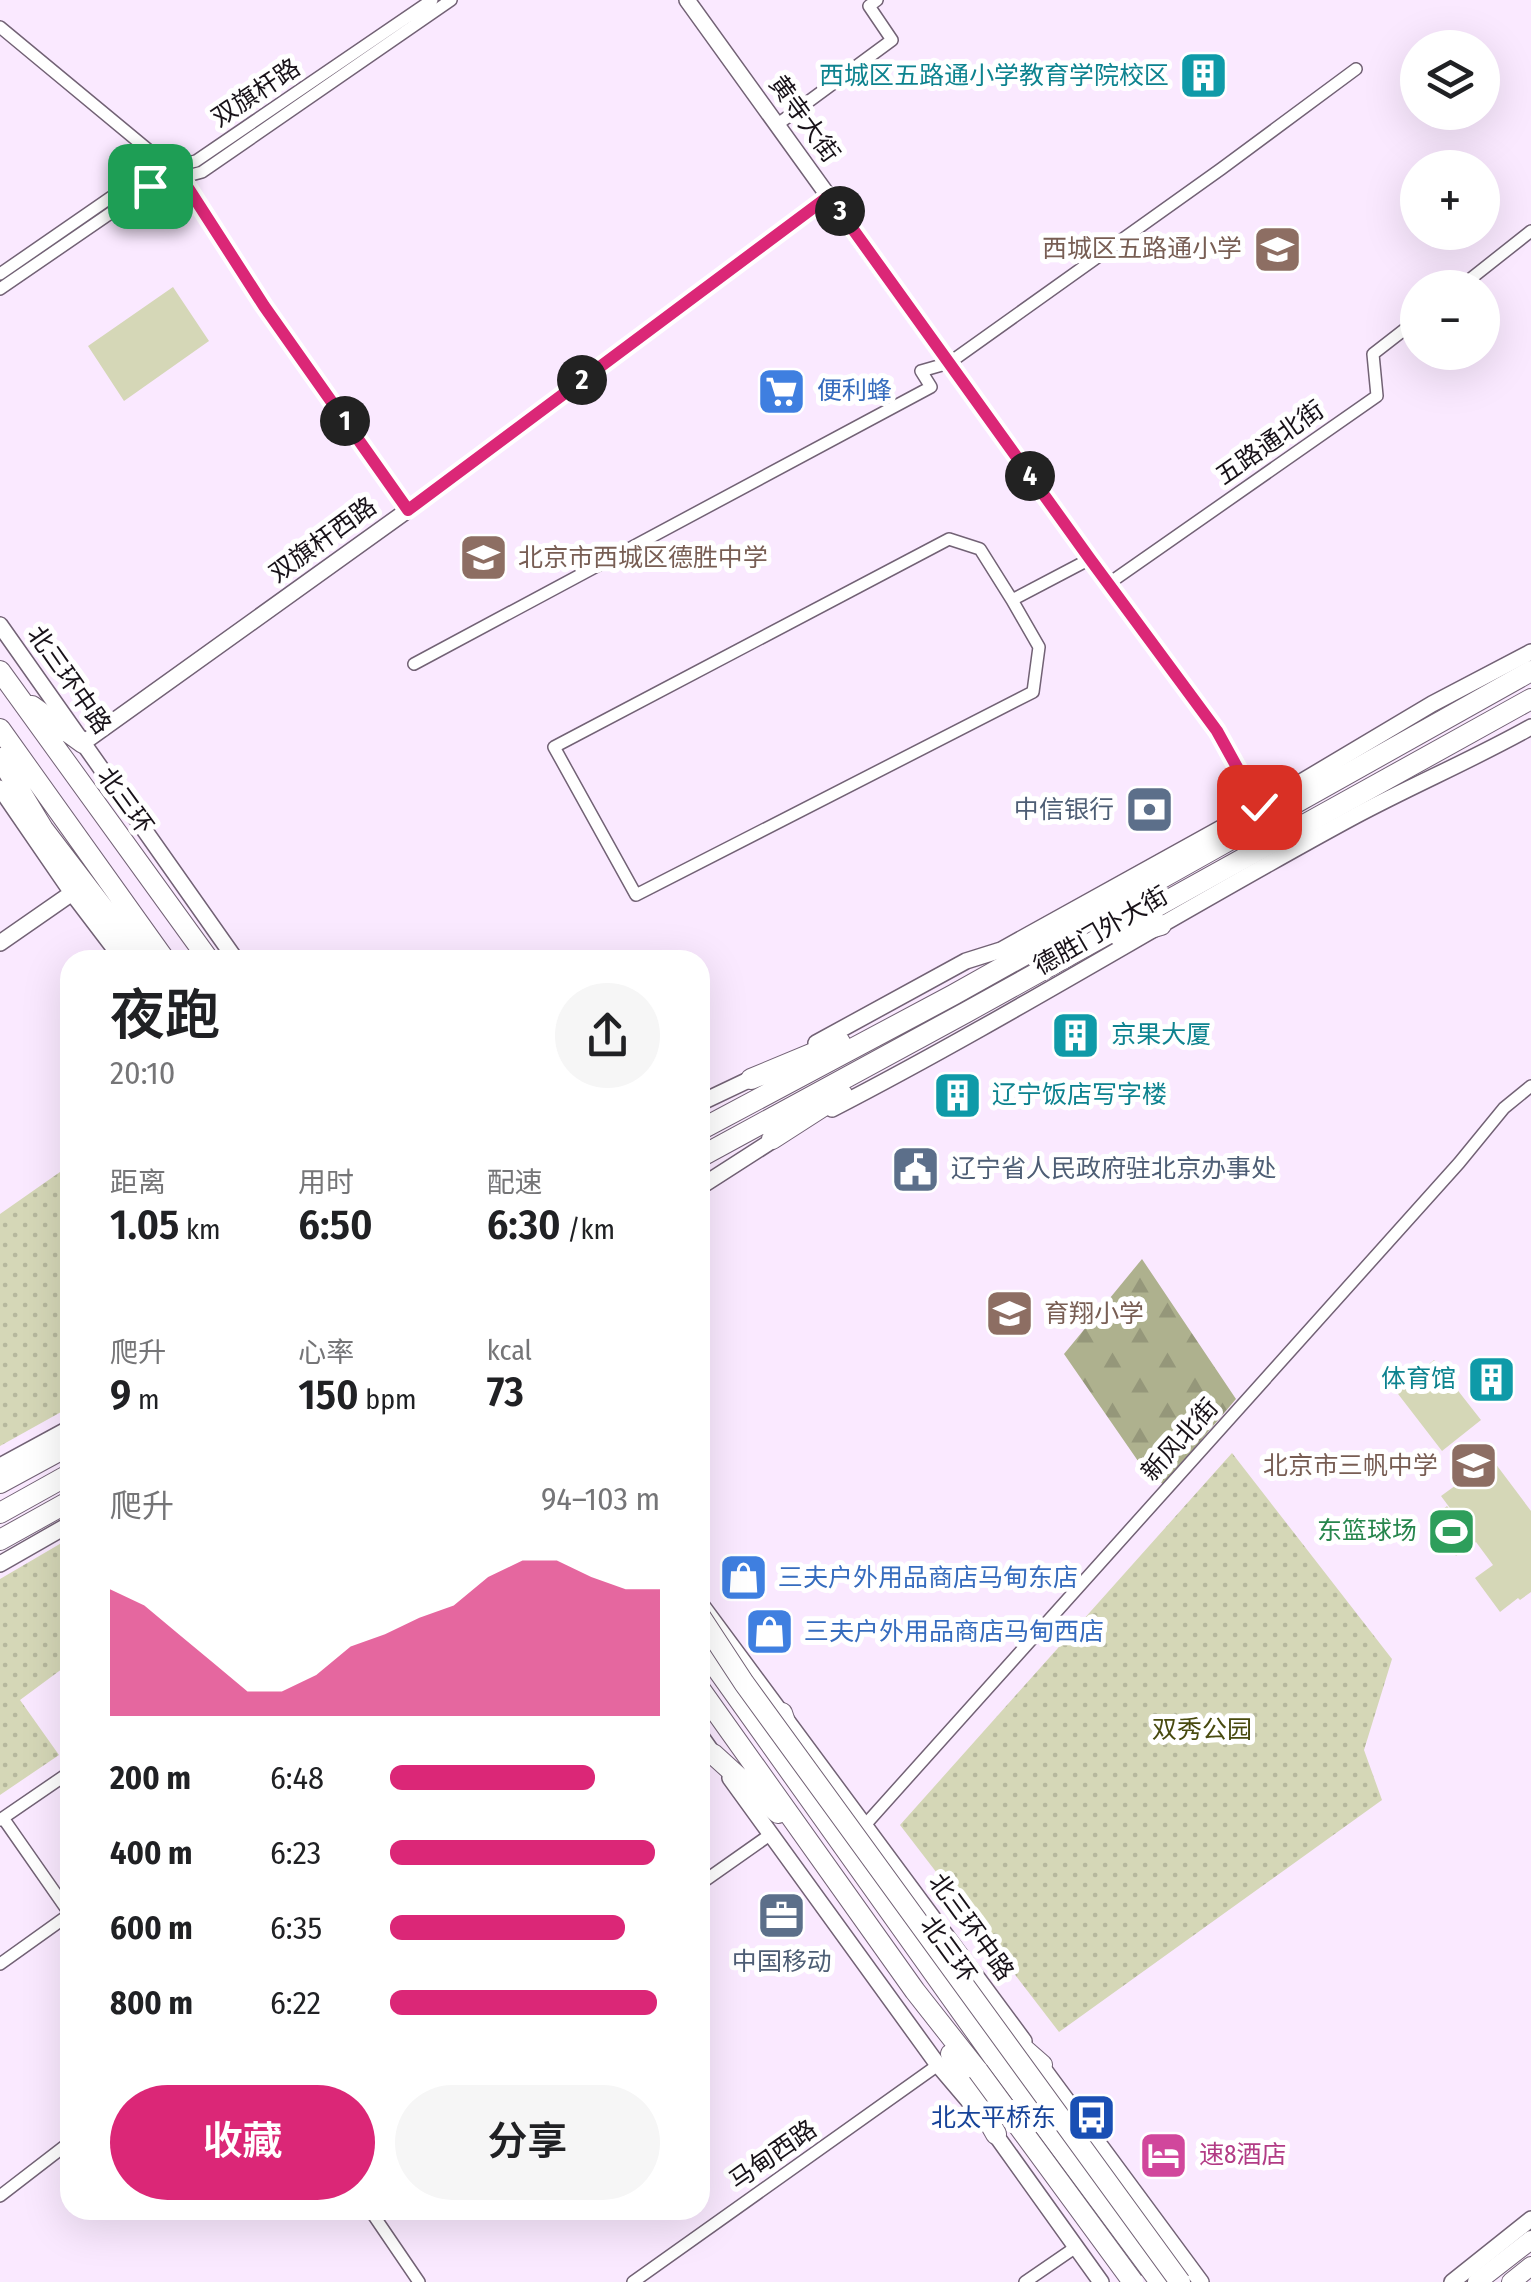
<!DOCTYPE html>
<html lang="zh">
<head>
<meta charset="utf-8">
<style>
	:root { --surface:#fff; --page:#f6f6f6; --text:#202124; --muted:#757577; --accent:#db2777 }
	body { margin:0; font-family:"Fira Sans Condensed","Noto Sans SC",sans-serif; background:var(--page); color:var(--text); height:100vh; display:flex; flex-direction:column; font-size:38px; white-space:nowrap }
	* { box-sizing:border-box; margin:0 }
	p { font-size:32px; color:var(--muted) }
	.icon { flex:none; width:55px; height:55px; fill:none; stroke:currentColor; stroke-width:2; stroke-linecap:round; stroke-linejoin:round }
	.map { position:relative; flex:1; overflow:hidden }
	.panel { position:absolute; left:60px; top:950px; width:650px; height:1270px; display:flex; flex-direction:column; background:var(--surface); border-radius:30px; box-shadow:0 10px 40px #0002 }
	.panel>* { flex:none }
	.fabs { position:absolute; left:1400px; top:30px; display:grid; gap:20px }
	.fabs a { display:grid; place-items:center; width:100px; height:100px; border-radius:50%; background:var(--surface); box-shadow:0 10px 40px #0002; font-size:50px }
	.pin { position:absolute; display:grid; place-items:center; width:85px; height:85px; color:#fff; margin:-42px; border-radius:20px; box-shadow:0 5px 15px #0006 }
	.km { position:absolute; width:50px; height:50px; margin:-25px; border-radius:50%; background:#222; color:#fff; font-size:28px; line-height:50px; text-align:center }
	.round { display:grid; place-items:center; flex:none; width:105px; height:105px; border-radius:52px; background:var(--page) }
	.summary { display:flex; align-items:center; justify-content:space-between; height:170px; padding:0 50px }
	h1 { font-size:55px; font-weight:600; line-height:75px }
	.metrics { display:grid; grid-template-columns:repeat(3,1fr); gap:15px; height:170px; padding:10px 50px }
	.metrics div { display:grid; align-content:center }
	.metrics b { font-size:42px; font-weight:600 }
	.metrics small { font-size:28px; font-weight:400 }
	.metrics p { font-size:28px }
	.chart { height:280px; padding:20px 50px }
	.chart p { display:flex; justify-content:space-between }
	.chart svg { width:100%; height:180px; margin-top:10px; fill:var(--accent); opacity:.7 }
	.primary-button { display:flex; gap:20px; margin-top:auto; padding:20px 50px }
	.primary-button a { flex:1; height:115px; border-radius:60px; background:var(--accent); color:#fff; font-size:40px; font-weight:600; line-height:115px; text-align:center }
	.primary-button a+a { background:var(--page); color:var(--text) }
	ul { padding:0 50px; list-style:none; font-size:32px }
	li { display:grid; grid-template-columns:160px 120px 1fr; align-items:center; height:75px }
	li i { height:25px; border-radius:12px; background:var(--accent) }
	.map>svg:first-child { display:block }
	.forest { fill:url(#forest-firs) }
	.park { fill:url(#park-dots) }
	.pitch { fill:#d5d7b7 }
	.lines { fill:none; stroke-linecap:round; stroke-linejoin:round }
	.street-casing { stroke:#726275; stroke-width:14 }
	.secondary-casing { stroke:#726275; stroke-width:18 }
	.primary-casing { stroke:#726275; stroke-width:20 }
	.highway-casing { stroke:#726275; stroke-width:22 }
	.street { stroke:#fff; stroke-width:11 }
	.secondary { stroke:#fff; stroke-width:15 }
	.primary { stroke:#fff; stroke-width:18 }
	.highway { stroke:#fff; stroke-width:20 }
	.highway-bridge-casing { stroke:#726275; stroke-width:22; stroke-linecap:butt }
	.highway-bridge { stroke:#fff; stroke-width:20 }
	.route-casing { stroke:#fff; stroke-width:20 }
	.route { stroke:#db2777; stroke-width:12 }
	.labels { text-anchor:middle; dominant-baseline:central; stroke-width:10; stroke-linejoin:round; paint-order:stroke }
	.culture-label { font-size:25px; fill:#0d838f; stroke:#fff; text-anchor:end }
	.street-label { font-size:25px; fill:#181219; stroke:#fff }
	.education-label { font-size:25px; fill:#785e54; stroke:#fff; text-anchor:end }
	.shop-label { font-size:25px; fill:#366cbe; stroke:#fff; text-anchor:start }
	.service-label { font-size:25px; fill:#4e5e75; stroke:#fff; text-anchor:end }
	.leisure-label { font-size:25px; fill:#27864d; stroke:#fff; text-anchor:end }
	.park-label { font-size:25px; fill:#484a0f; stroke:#fff }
	.transit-label { font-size:25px; fill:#164399; stroke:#fff; text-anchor:end }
	.hotel-label { font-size:25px; fill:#b23c85; stroke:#fff; text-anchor:start }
</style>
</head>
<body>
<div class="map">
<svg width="1531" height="2282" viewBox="0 0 1531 2282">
	<defs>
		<pattern id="forest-firs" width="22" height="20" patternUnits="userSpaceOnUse" patternTransform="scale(2.5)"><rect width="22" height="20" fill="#aeb18e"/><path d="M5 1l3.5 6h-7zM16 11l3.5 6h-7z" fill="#95977a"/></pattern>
		<pattern id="park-dots" width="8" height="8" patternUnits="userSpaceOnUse" patternTransform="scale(2.5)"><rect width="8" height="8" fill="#d5d7b7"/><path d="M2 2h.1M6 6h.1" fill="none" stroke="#b6b89d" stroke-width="1.8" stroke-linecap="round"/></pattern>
	</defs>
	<rect width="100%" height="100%" fill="#fae9ff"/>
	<path class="forest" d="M1142 1259 1236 1399 1163 1485 1143 1457 1138 1461 1064 1354Z"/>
	<path class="park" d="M70 1165V1407L0 1446V1214Z
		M1232 1453 1392 1659 1364 1750 1382 1800 1059 2032 900 1825Z
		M70 1538V1663L20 1700 59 1755 0 1795V1579Z"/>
	<path class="pitch" d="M173 287 209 341 124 401 88 346Z
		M1434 1360 1481 1420 1442 1451 1395 1390Z
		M1492 1459 1531 1511V1592L1520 1600 1518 1598 1500 1612 1475 1578 1493 1565 1476 1542 1456 1556 1429 1520 1447 1506 1461 1523 1441 1496Z"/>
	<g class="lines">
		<defs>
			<path id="street" d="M0 27 181 177 264 306 408 510
				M778 124 892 40 869 6 877 0
				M0 274 149 171 196 161 432 0
				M1459 288 1531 231
				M0 289 150 186 202 172 451 0
				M1108 584 1377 396 1373 354 1418 319
				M1012 600 1039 647 1033 692 636 895 554 747 949 539 980 549 1012 600 1090 559
				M414 664 931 387 921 371 949 363 1221 169 1356 69
				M3 1818 70 1914
				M0 1820 70 1772
				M865 1825 1459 1163 1504 1108 1531 1086
				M700 1884 771 1834
				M0 1964 70 1914
				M0 2196 70 2142
				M370 2210 419 2282
				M633 2282 938 2065
				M1025 2282 1076 2247"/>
			<path id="secondary" d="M687 0 1090 559 1217 731 1259 807
				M0 625 236 960
				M83 743 408 510 829 196
				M0 788 72 893 123 960
				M0 943 72 893
				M816 1043 966 961 1001 950 1259 807 1432 704 1531 652
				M700 1103 761 1074
				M832 1109C1010 1017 1179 911 1355 816 1413 785 1474 759 1531 727
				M700 1187 781 1135
				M0 1466 70 1428
				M0 1564 70 1524
				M700 1603 1024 2041
				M700 1735 717 1759
				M730 1778 938 2065 972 2105
				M1037 2060 1201 2282
				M990 2127 1101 2282
				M1452 2282 1531 2219"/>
			<path id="primary" d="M1477 2282 1531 2240
				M1511 2282 1531 2266"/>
			<path id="highway" d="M0 671 209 960
				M32 706 83 743
				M0 729 165 960
				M0 758 43 829 143 960
				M1120 937 1161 925
				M751 1079 840 1042
				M700 1130 953 995 1531 671
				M772 1139 842 1094
				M700 1157 965 1013 1531 699
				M0 1483 70 1445
				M0 1513 70 1474
				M0 1540 70 1501
				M700 1645 995 2059 1160 2282
				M700 1689 915 1991 978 2071
				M782 1713 793 1746
				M713 1754 778 1813
				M1002 2030 1042 2065
				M951 2054 996 2134"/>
		</defs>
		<use href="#street" class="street-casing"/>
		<use href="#secondary" class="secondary-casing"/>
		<use href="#primary" class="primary-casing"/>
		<use href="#highway" class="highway-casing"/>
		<use href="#street" class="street"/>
		<use href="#secondary" class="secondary"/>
		<use href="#primary" class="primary"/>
		<use href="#highway" class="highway"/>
		<defs>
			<path id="highway-bridge" d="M700 1616 744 1683 1180 2282
				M978 2071 1133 2282"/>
		</defs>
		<use href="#highway-bridge" class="highway-bridge-casing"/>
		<use href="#highway-bridge" class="highway-bridge"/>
	</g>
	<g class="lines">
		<defs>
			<path id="route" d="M150 186 181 177 264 306 408 510 829 196 1090 559 1217 731 1259 807"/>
		</defs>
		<use href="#route" class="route-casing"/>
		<use href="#route" class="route"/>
	</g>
	<defs>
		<symbol id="building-square" viewBox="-11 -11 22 22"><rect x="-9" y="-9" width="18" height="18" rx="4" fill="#0f9aa8" stroke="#fff"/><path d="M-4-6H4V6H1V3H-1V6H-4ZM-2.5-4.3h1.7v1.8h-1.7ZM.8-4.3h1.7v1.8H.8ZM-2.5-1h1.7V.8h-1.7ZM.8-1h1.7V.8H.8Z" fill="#fff"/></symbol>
		<symbol id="school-square" viewBox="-11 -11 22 22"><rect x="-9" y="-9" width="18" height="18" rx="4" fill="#8d6e63" stroke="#fff"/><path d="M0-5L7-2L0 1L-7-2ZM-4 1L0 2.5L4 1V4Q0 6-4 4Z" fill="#fff"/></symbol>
		<symbol id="supermarket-square" viewBox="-11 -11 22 22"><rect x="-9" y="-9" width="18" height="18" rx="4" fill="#3f7fe0" stroke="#fff"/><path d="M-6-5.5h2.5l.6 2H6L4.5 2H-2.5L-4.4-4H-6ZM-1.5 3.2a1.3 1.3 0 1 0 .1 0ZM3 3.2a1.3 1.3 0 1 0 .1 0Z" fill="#fff"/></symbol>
		<symbol id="bank-square" viewBox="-11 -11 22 22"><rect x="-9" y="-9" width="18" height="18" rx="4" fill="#5c6f8a" stroke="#fff"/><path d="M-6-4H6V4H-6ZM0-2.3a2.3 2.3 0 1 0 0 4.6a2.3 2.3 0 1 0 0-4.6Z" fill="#fff"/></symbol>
		<symbol id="civic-square" viewBox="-11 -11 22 22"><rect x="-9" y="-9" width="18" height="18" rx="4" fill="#5c6f8a" stroke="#fff"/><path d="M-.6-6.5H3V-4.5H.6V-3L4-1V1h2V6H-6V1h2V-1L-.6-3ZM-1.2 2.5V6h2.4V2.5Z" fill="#fff"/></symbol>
		<symbol id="stadium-square" viewBox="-11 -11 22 22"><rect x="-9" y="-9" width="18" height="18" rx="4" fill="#2e9e5b" stroke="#fff"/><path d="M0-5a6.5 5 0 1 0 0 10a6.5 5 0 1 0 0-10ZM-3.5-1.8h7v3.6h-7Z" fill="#fff"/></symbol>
		<symbol id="shop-square" viewBox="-11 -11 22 22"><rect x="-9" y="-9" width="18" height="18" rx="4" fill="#3f7fe0" stroke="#fff"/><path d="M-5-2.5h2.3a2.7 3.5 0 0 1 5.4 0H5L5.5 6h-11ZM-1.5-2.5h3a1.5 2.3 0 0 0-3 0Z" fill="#fff"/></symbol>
		<symbol id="office-square" viewBox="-11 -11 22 22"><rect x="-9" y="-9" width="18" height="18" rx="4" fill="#5c6f8a" stroke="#fff"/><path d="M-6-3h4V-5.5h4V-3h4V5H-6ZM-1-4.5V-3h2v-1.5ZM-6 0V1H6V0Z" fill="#fff"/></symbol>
		<symbol id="bus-square" viewBox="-11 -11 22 22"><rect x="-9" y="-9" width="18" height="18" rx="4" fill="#1a4fb4" stroke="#fff"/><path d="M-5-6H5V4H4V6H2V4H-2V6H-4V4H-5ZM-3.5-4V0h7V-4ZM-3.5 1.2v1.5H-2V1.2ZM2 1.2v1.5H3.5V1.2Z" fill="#fff"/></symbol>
		<symbol id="hotel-square" viewBox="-11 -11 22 22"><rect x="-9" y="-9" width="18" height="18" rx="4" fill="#d1479c" stroke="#fff"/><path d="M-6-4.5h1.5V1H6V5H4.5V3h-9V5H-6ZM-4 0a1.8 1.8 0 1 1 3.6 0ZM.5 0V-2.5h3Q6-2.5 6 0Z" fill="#fff"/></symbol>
	</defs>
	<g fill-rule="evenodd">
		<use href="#building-square" x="1176" y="48" width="55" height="55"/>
		<use href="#school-square" x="1250" y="222" width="55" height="55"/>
		<use href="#supermarket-square" x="754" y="364" width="55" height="55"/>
		<use href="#school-square" x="456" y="530" width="55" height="55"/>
		<use href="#bank-square" x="1122" y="782" width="55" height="55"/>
		<use href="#building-square" x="1048" y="1008" width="55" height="55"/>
		<use href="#building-square" x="930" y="1068" width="55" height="55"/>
		<use href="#civic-square" x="888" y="1142" width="55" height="55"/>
		<use href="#school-square" x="982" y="1286" width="55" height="55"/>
		<use href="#building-square" x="1464" y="1352" width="55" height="55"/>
		<use href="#school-square" x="1446" y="1438" width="55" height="55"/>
		<use href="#stadium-square" x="1424" y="1504" width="55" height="55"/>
		<use href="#shop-square" x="716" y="1550" width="55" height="55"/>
		<use href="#shop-square" x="742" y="1604" width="55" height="55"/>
		<use href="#office-square" x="754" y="1888" width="55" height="55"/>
		<use href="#bus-square" x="1064" y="2090" width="55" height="55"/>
		<use href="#hotel-square" x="1136" y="2128" width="55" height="55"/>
	</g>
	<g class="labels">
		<g class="culture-label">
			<text x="1169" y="76">西城区五路通小学教育学院校区</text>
			<text x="1111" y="1035" text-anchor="start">京果大厦</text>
			<text x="992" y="1095" text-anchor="start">辽宁饭店写字楼</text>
			<text x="1456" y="1379">体育馆</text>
		</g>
		<g class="street-label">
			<text transform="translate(256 93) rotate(-34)">双旗杆路</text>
			<text transform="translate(804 119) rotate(54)">黄寺大街</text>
			<text transform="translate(1270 443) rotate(-35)">五路通北街</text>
			<text transform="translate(323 540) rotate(-36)">双旗杆西路</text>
			<text transform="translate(69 680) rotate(55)">北三环中路</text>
			<text transform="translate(125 801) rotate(54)">北三环</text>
			<text transform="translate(1101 931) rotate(-30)">德胜门外大街</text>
			<text transform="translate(1180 1440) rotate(-48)">新风北街</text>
			<text transform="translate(971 1927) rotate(54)">北三环中路</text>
			<text transform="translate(948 1950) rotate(54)">北三环</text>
			<text transform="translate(773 2155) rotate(-35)">马甸西路</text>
		</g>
		<g class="education-label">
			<text x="1242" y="249">西城区五路通小学</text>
			<text x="518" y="558" text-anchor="start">北京市西城区德胜中学</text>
			<text x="1044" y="1314" text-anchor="start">育翔小学</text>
			<text x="1438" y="1466">北京市三帆中学</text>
		</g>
		<g class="shop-label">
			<text x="817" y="391">便利蜂</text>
			<text x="778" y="1578">三夫户外用品商店马甸东店</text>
			<text x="804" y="1632">三夫户外用品商店马甸西店</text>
		</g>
		<g class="service-label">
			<text x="1114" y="810">中信银行</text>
			<text x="951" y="1169" text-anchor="start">辽宁省人民政府驻北京办事处</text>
			<text x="782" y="1962" text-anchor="middle">中国移动</text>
		</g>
		<g class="leisure-label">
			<text x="1417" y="1531">东篮球场</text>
		</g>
		<g class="park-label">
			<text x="1202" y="1730">双秀公园</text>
		</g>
		<g class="transit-label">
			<text x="1056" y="2118">北太平桥东</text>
		</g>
		<g class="hotel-label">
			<text x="1199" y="2155">速8酒店</text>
		</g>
	</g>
</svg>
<div class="fabs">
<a><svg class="icon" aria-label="layers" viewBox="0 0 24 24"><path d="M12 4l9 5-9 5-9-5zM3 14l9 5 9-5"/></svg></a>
<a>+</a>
<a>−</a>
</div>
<div class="pin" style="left:150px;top:186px;background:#1e9e55"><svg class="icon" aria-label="arrive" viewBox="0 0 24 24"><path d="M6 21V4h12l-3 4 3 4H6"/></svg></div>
<div class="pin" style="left:1259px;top:807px;background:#d93025"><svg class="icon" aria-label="check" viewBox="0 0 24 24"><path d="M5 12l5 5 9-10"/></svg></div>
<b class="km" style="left:345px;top:421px">1</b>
<b class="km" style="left:582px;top:380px">2</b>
<b class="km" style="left:840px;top:211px">3</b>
<b class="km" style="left:1030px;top:476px">4</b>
<section class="panel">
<div class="summary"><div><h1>夜跑</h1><p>20:10</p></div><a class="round"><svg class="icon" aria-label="share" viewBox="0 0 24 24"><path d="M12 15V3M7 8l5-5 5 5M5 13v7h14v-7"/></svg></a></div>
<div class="metrics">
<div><p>距离</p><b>1.05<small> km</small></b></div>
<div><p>用时</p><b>6:50</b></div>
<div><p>配速</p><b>6:30<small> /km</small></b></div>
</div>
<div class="metrics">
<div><p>爬升</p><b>9<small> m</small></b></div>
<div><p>心率</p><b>150<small> bpm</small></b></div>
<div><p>kcal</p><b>73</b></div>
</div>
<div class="chart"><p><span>爬升</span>94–103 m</p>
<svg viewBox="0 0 160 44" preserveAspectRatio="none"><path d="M0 44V13L10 17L20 24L30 31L40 38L50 38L60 34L70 27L80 24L90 20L100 17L110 10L120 6L130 6L140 10L150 13L160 13V44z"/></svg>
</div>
<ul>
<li><b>200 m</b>6:48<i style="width:76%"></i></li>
<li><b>400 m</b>6:23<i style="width:98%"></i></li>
<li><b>600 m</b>6:35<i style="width:87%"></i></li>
<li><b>800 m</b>6:22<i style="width:99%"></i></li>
</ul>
<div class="primary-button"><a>收藏</a><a>分享</a></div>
</section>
</div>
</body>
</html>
